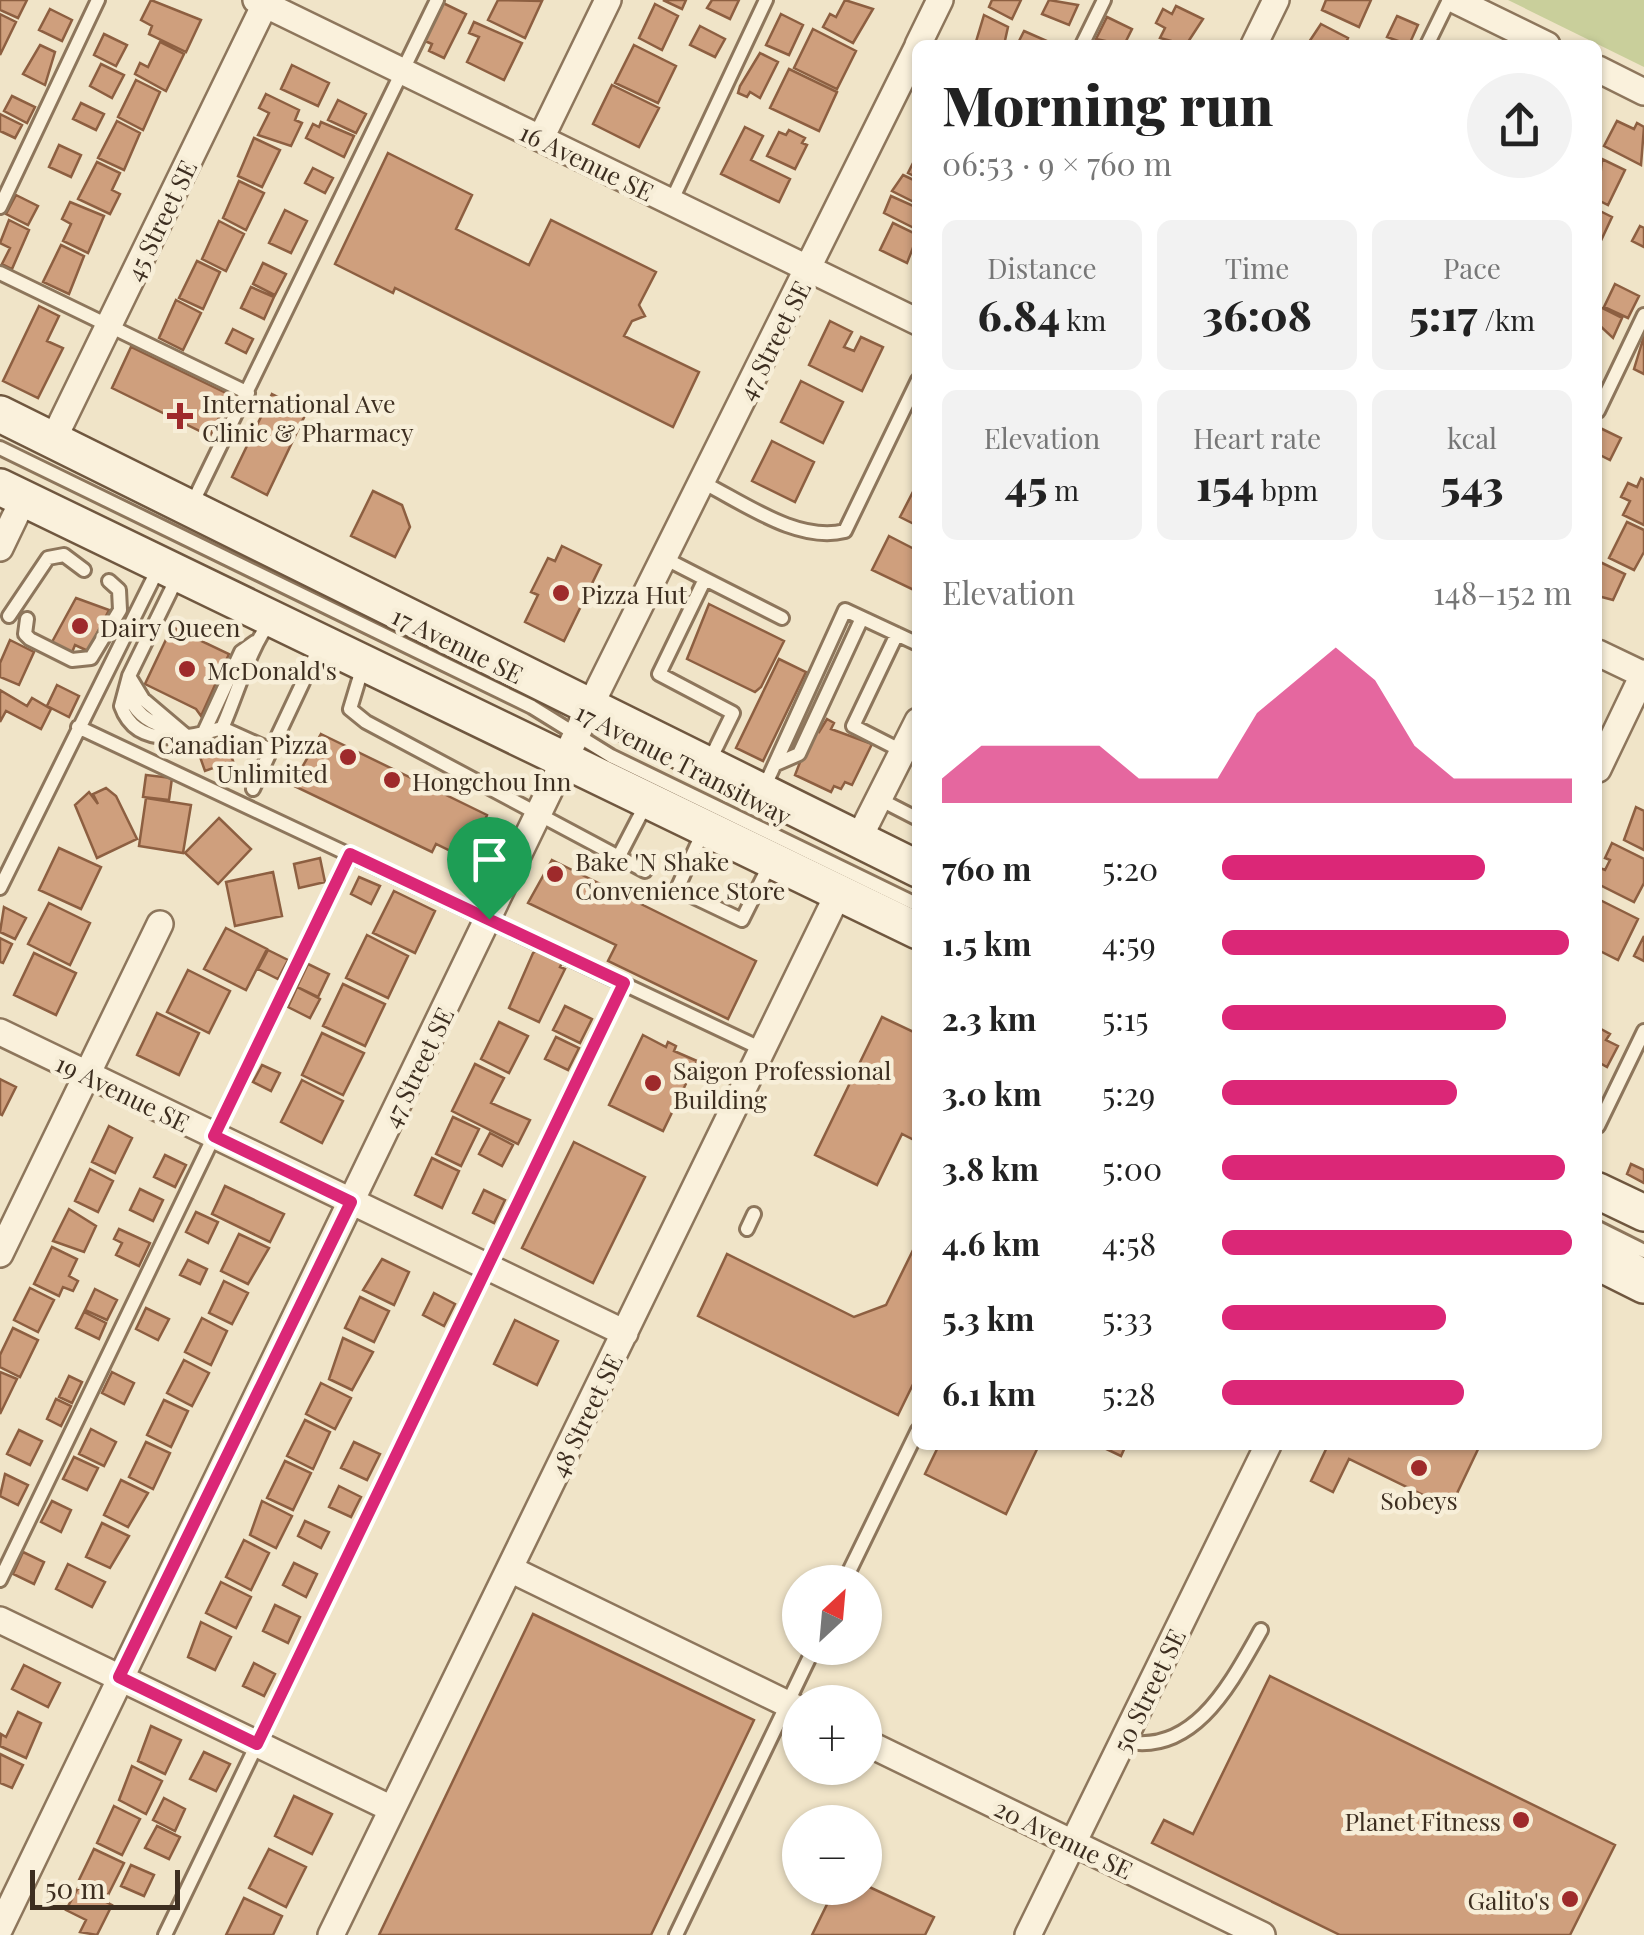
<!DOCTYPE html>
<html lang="en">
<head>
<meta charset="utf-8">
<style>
	:root { --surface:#fff; --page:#f2f2f2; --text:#222; --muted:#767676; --accent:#db2777 }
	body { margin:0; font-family:"Playfair Display",serif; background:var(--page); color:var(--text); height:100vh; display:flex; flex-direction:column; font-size:38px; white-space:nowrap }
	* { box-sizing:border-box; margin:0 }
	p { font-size:32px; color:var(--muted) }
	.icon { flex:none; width:55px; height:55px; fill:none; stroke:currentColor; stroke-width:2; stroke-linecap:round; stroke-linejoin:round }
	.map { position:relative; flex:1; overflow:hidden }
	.sheet { position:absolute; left:912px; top:40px; width:690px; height:1410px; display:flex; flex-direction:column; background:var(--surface); border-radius:15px; box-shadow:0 2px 8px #0004 }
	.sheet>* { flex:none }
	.needle { width:65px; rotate:26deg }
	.buttons { position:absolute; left:782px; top:1565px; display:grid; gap:20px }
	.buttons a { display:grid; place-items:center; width:100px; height:100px; border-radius:50%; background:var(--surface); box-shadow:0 2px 8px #0004; font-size:50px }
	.scale { position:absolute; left:30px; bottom:25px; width:150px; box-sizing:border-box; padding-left:10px; border:5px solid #3d2e20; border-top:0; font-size:28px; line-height:35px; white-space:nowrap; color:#3d2e20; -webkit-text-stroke:8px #f7eed8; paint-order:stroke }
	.pin { position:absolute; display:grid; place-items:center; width:85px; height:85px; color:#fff; margin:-102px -42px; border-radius:50% 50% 50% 0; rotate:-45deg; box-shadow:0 0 10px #0007 }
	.pin .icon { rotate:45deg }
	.round { display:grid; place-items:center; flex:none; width:105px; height:105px; border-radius:52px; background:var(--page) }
	.summary { display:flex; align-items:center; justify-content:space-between; height:170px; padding:0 30px }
	h1 { font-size:55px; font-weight:800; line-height:75px }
	.figures { display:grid; grid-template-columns:repeat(3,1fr); gap:15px; height:170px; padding:10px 30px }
	.figures div { display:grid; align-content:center; border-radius:15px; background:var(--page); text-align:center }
	.figures b { font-size:42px; font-weight:800 }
	.figures small { font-size:28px; font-weight:400 }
	.figures p { font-size:28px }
	.chart { height:280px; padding:20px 30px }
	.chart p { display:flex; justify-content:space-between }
	.chart svg { width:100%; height:180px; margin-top:10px; fill:var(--accent); opacity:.7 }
	ul { padding:0 30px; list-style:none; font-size:32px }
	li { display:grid; grid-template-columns:160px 120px 1fr; align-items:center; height:75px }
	li i { height:25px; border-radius:12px; background:var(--accent) }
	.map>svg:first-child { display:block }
	.green { fill:#c9cf9b }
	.building { fill:#cf9f7d; stroke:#8d5f41; stroke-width:2.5 }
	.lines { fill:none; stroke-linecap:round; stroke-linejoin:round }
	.lane-casing { stroke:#8d765c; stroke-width:18 }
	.street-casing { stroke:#8d765c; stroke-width:30 }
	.secondary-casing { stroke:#6f573f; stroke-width:40 }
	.lane { stroke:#faf1dc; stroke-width:12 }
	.street { stroke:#faf1dc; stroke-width:25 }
	.secondary { stroke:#faf1dc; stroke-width:35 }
	.route-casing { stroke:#fff; stroke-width:20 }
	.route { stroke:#db2777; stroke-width:12 }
	.poi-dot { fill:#9e2a2b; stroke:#f7eed8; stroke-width:4 }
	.labels { text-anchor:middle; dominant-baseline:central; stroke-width:9; stroke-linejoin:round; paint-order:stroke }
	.street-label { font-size:25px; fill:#3d2e20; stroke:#f7eed8 }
	.poi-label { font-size:25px; fill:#3d2e20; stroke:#f7eed8; text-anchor:start }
</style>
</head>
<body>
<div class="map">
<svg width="1644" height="1935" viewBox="0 0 1644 1935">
	<rect width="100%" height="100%" fill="#f0e4c8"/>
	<path class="green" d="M1508 0H1644V67Z"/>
	<path class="building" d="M0 0H27L18 18 0 10Z
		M151 0 201 20 186 52 149 34 152 26 141 20Z
		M498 0 542 1 525 38 488 20Z
		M663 0H686L682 9Z
		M712 0H739L730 19 707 8Z
		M845 0 873 9 853 43 823 27 830 14 836 17Z
		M992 0H1021L1012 19 989 7Z
		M1049 0 1078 5 1069 25 1042 14Z
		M1326 0H1371L1359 27 1322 10Z
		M443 3 466 14 444 58 429 51 432 44 425 41Z
		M655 4 678 16 662 50 639 38Z
		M1176 6 1203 19 1186 45 1160 38 1165 28 1156 23 1163 9 1172 14Z
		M50 9 72 20 62 41 39 30Z
		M0 14 16 22 0 55Z
		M781 14 803 25 789 55 766 45Z
		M984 15 1008 27 1004 45H975Z
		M1397 16 1418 25 1409 45 1387 37Z
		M1107 17 1132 29 1124 45 1096 39Z
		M474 22 522 43 504 80 467 62 479 37 469 33Z
		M1321 24 1348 38 1345 45H1307Z
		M700 26 725 39 715 57 690 45Z
		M813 29 856 51 837 89 794 68Z
		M1024 31 1049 42 1048 45H1017Z
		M104 34 127 45 116 66 94 55Z
		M160 42 184 54 166 91 135 74 140 63 148 67Z
		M40 45 55 52 45 85 23 74Z
		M634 45 676 66 658 103 615 83Z
		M760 53 778 62 760 98 750 92 747 97 738 93 740 86Z
		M101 64 124 75 112 98 90 86Z
		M292 65 329 83 318 106 281 89Z
		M789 69 837 92 819 131 770 108Z
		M136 80 160 92 143 130 118 117Z
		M612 85 659 108 639 147 593 124Z
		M266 94 299 110 295 120 302 123 291 146 258 135 269 113 259 108Z
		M12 96 35 107 27 123 4 111Z
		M338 100 366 114 356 133 328 120Z
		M81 103 104 114 96 130 73 119Z
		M0 114 22 125 15 138 0 131Z
		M117 121 140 133 124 170 98 158Z
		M1617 121 1634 129 1637 123 1644 127 1641 165 1604 146Z
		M321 122 354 136 344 157 306 138 313 124 319 127Z
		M745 127 763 136 751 160 790 179 779 202 721 174Z
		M789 130 805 138 802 143 807 145 795 169 767 156 779 132 786 135Z
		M254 138 280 150 262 187 238 176Z
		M59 145 81 155 71 177 49 167Z
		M388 153 472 195 456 229 529 265 551 220 656 272 639 305 645 316 632 321 624 336 699 372 673 427 395 288 393 293 335 264Z
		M918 153V178L908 173Z
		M1602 159 1625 170 1608 205 1598 200Z
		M97 162 120 173 112 190 120 194 110 214 78 199Z
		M313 168 333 178 325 193 305 183Z
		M903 175 918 182V204L892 191Z
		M239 181 264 193 246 230 223 218Z
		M16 195 38 206 28 225 6 214Z
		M891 196 918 208V230L884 213Z
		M70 202 104 216 88 253 63 241 71 224 62 219Z
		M285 210 307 221 291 253 269 243Z
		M1598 210 1612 217 1598 247Z
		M9 220 29 230 12 269 2 264 10 248 0 243Z
		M219 221 244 234 226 271 202 259Z
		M893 223 918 235 907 263 880 250Z
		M1640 226 1644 228V247L1632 241Z
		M61 245 84 256 69 294 43 282Z
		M197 261 220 272 203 309 179 298Z
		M263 263 286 274 275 295 253 284Z
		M1615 284 1639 296 1628 318 1604 307Z
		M251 287 274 297 264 319 241 308Z
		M176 300 201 313 183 350 159 338Z
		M39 306 59 316 47 341 63 348 38 398 3 381Z
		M1598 306 1622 318 1613 338 1598 324Z
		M830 321 852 332 844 347 854 351 861 337 883 347 862 391 809 365Z
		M233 329 253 339 246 353 226 343Z
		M1644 336V374L1634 369Z
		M131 347 230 395 210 436 112 388Z
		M801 381 843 402 823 443 781 422Z
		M272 394 307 411 267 495 232 477Z
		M1598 427 1621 438 1610 460 1598 454Z
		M772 441 814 462 795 502 752 481Z
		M1641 478 1644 480V525L1623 515 1630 501 1621 497 1628 483 1637 487Z
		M917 484H918V526L900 517Z
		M373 491 402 505 410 527 395 557 351 536Z
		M1627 522 1644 530V552L1634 570 1609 558Z
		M889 536 918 551V592L872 570Z
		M562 546 601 565 564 641 525 622 538 595 531 592 548 558 555 561Z
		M1598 561 1625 574 1613 600 1598 596Z
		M76 598 109 610 88 651 75 645 71 655 52 642Z
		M709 604 784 641 761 687 755 692 687 659Z
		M172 627 229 654 201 716 196 709 145 684Z
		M10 640 34 652 19 685 0 677V663Z
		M779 659 806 672 763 761 736 748Z
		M57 685 79 696 69 717 47 706Z
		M0 690 27 706 32 698 51 709 41 729 6 711 0 722Z
		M827 719 834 723 831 729 872 744 852 785 845 782 841 789 834 786 831 792 795 775 813 729 819 732Z
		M321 734 487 815 469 860 436 844 432 852 292 785Z
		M227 744 233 761 205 771 199 754Z
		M146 775 172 778 169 800 143 797Z
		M106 788 116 796 137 839 97 858 75 805 89 792 98 804 93 794Z
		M146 798 191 805 183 853 139 846Z
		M1636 807 1644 811V850L1624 840Z
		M219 818 251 849 218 884 185 853Z
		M1612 843 1644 859V883L1634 902 1598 884 1600 868 1605 870 1610 860 1605 858Z
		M59 848 101 867 81 909 39 890Z
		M320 858 325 882 299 888 294 864Z
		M552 860 756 961 728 1019 608 961 616 945 528 903Z
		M273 872 282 916 235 926 226 882Z
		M359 877 380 886 371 904 351 894Z
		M394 891 435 911 415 953 373 933Z
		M1598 899 1638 919 1618 960 1598 950Z
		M49 903 90 923 70 965 28 944Z
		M4 907 26 918 15 939 0 932Z
		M226 928 267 949 246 990 204 969Z
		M367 935 408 956 388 998 346 978Z
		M1644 936V961L1634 956Z
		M0 938 12 944 3 963 0 962Z
		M268 950 288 960 278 979 258 969Z
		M538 950 563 961 560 967 565 969 539 1022 509 1008 533 953Z
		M34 953 76 973 56 1015 14 995Z
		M308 964 329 974 318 997 297 987Z
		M188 970 230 991 209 1033 167 1012Z
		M343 984 385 1004 365 1046 323 1026Z
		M297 987 320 999 310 1018 288 1007Z
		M565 1006 592 1019 580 1043 553 1030Z
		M157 1013 199 1033 179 1075 137 1055Z
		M882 1017 918 1034V1142L902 1134 877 1185 815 1155Z
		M499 1022 528 1036 509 1073 481 1059Z
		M1601 1029 1610 1034 1606 1040 1618 1046 1607 1067 1598 1062Z
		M322 1033 364 1053 343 1095 302 1075Z
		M643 1035 666 1047 668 1042 676 1046 674 1051 697 1061 663 1131 609 1105Z
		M556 1037 579 1048 568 1070 545 1059Z
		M475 1064 504 1078 491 1103 530 1120 518 1144 452 1111Z
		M262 1065 280 1073 271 1091 253 1082Z
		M0 1079 16 1087 2 1115 0 1114Z
		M302 1080 343 1101 322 1143 281 1122Z
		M453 1117 479 1129 461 1166 436 1154Z
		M109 1126 132 1138 115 1173 92 1162Z
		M490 1133 513 1145 502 1166 479 1154Z
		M574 1142 645 1177 593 1283 522 1248Z
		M165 1155 186 1165 175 1187 154 1177Z
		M432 1158 459 1171 442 1208 415 1195Z
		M1631 1164 1644 1170V1183L1627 1174Z
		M90 1169 113 1181 98 1212 75 1201Z
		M225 1186 284 1214 270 1242 212 1214Z
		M140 1189 163 1200 153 1221 130 1210Z
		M484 1190 505 1200 494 1223 473 1213Z
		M69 1209 96 1226 84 1252 53 1241Z
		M196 1212 218 1222 208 1243 186 1232Z
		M119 1229 150 1243 139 1266 116 1255 122 1243 114 1239Z
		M239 1234 269 1248 248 1284 221 1271Z
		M918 1240V1374L898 1415 698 1316 727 1254 854 1317 886 1305Z
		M52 1247 77 1259 69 1276 78 1281 73 1291 63 1287 59 1296 34 1284Z
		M382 1259 409 1272 394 1305 363 1290Z
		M188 1260 207 1269 200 1284 180 1275Z
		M224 1281 248 1293 232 1324 209 1313Z
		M30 1288 54 1300 38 1332 14 1320Z
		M95 1289 117 1300 107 1320 85 1310Z
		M434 1293 455 1304 444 1326 423 1315Z
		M360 1297 389 1311 374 1342 345 1328Z
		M146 1308 169 1319 158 1340 136 1329Z
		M84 1312 106 1323 99 1339 76 1328Z
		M202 1318 227 1331 211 1365 185 1352Z
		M515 1320 558 1341 537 1385 494 1364Z
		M13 1328 38 1340 20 1377 0 1367V1355Z
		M343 1338 373 1352 352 1390 329 1379Z
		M184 1360 209 1373 192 1406 167 1393Z
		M0 1372 17 1379 0 1414Z
		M112 1372 134 1383 124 1404 102 1393Z
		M69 1376 82 1382 72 1403 59 1397Z
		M321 1383 351 1398 335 1429 306 1414Z
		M56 1399 71 1406 61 1426 47 1419Z
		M164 1400 188 1411 171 1447 147 1435Z
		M305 1420 330 1432 313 1469 287 1456Z
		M91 1429 116 1442 104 1466 79 1454Z
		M19 1430 42 1441 30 1465 7 1454Z
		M146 1442 170 1453 153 1489 129 1477Z
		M354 1442 380 1454 367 1480 341 1468Z
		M939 1445H1039L1006 1514 925 1474Z
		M1098 1445H1126L1121 1456Z
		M1328 1445H1480L1450 1508 1349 1459 1333 1492 1311 1481Z
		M74 1457 98 1468 87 1490 63 1479Z
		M285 1461 311 1473 293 1510 267 1498Z
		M5 1474 28 1485 18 1505 0 1496Z
		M121 1480 148 1493 128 1527 104 1515Z
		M339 1486 361 1497 351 1517 329 1507Z
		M52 1501 71 1510 61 1532 41 1522Z
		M262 1501 292 1516 276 1548 250 1535Z
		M305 1521 329 1532 321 1548 298 1536Z
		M102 1523 129 1536 110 1568 86 1557Z
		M244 1540 269 1553 251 1590 226 1577Z
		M23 1552 44 1562 34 1584 13 1574Z
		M294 1563 317 1574 306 1597 283 1585Z
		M68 1564 105 1582 92 1607 56 1589Z
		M221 1582 251 1597 236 1628 206 1613Z
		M275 1605 300 1617 288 1643 263 1631Z
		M533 1614 754 1720 651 1935H379Z
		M201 1622 231 1637 215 1670 188 1657Z
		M254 1663 275 1674 264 1696 243 1686Z
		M24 1665 60 1683 48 1707 12 1689Z
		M1270 1676 1615 1845 1570 1935H1340L1152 1843 1164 1820 1193 1834Z
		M18 1712 41 1723 26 1758 0 1746 1 1734 6 1737Z
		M151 1726 181 1740 165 1774 138 1761Z
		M204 1752 230 1764 216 1791 190 1779Z
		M0 1754 23 1765 12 1788 0 1783Z
		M132 1766 162 1781 146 1814 119 1800Z
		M294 1796 332 1814 312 1854 275 1836Z
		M164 1798 185 1809 175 1831 153 1820Z
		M114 1806 140 1819 122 1855 97 1843Z
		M157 1826 180 1837 169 1859 145 1848Z
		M94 1849 124 1863 108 1895 79 1880Z
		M269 1849 306 1867 286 1907 249 1888Z
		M131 1865 154 1875 144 1896 121 1886Z
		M865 1885 934 1917 925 1935H812L835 1888Z
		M78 1888 112 1905 97 1935 80 1932 86 1920 66 1910Z
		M244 1898 282 1916 273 1935H226Z"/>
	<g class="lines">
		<defs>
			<path id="lane" d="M1082 45 1104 0
				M1427 45 1449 0
				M671 202 766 0
				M0 207 98 0
				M0 273 248 393
				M1598 411 1644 315
				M0 448 532 707 611 756 918 905
				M702 482C744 503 798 543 845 531L918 380
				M191 506 437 0
				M664 558 705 579 659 674 733 713 708 764
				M178 576 129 676 121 706C136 749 187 739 222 728L271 750 253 789
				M705 579 782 618
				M9 616 48 558 64 555 84 570
				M27 619 25 634 30 639 72 660 91 658 120 610 119 590 109 581
				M897 634 853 726 902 751
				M363 666 350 709 366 722 645 871
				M129 676 143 699 189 738
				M132 686 130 699C139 717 153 725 172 728
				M78 727 764 1050
				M222 728C235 700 252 641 271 622
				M203 734 241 652 255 642
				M271 750 321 644
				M776 764 799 754 862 618
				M763 790 845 610 918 644
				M879 799 918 819
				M703 832 677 889 742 920 771 862
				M618 858 647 802
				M0 888 159 567
				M1598 1126 1644 1031
				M1598 1228 1644 1251
				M747 1229 754 1214
				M1598 1239 1644 1265
				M0 1580 350 854
				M844 1582 918 1430
				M1123 1741C1194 1757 1231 1683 1261 1630
				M165 1935 624 983
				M676 1935 814 1648"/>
			<path id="street" d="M256 0 918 322
				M1455 0 1547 45
				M918 45 940 0
				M1254 45 1276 0
				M1598 69 1644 92
				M541 138 608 0
				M53 440 267 0
				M0 548 24 498
				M1598 653 1644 675
				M1598 769 1644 673
				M858 840 918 721
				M0 1032 625 1333
				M0 1254 160 924
				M510 1569 800 1710
				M0 1620 392 1809
				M865 1742 1262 1935
				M0 1928 599 688 918 46
				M331 1935 838 894
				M1028 1935 1268 1445"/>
			<path id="secondary" d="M0 414 918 869
				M0 487 918 931
				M1598 1191 1644 1213
				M1598 1262 1644 1285"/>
		</defs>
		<use href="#lane" class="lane-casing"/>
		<use href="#street" class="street-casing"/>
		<use href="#secondary" class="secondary-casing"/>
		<use href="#lane" class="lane"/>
		<use href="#street" class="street"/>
		<use href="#secondary" class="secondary"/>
	</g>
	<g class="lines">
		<defs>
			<path id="route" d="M350 854 624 983 257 1744 119 1677 351 1202 214 1136Z"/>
		</defs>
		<use href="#route" class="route-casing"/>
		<use href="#route" class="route"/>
	</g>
	<g class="poi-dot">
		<path d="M175 401h10v10h10v10h-10v10h-10v-10h-10v-10h10z"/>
		<circle cx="561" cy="593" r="10"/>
		<circle cx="80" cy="626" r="10"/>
		<circle cx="187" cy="669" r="10"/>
		<circle cx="348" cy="757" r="10"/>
		<circle cx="392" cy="780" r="10"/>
		<circle cx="555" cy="874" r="10"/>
		<circle cx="653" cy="1083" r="10"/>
		<circle cx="1419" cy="1468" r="10"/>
		<circle cx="1521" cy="1820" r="10"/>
		<circle cx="1570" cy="1899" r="10"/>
	</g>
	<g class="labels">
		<g class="street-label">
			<text transform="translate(587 161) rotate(26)">16 Avenue SE</text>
			<text transform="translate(160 220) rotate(-64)">45 Street SE</text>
			<text transform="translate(773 340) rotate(-63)">47 Street SE</text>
			<text transform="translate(458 644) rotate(26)">17 Avenue SE</text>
			<text transform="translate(684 763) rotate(27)">17 Avenue Transitway</text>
			<text transform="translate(417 1067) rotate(-64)">47 Street SE</text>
			<text transform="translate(123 1092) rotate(26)">19 Avenue SE</text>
			<text transform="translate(585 1415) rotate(-64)">48 Street SE</text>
			<text transform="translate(1148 1690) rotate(-64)">50 Street SE</text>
			<text transform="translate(1064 1838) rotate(26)">20 Avenue SE</text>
		</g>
		<g class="poi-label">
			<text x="202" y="402">International Ave<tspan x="202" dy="29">Clinic &amp; Pharmacy</tspan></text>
			<text x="581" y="593">Pizza Hut</text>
			<text x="100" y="626">Dairy Queen</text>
			<text x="207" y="669">McDonald's</text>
			<text x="328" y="743" text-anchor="end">Canadian Pizza<tspan x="328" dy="29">Unlimited</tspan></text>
			<text x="412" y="780">Hongchou Inn</text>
			<text x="575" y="860">Bake 'N Shake<tspan x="575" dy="29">Convenience Store</tspan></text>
			<text x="673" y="1069">Saigon Professional<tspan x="673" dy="29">Building</tspan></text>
			<text x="1419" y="1499" text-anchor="middle">Sobeys</text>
			<text x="1501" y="1820" text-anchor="end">Planet Fitness</text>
			<text x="1550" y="1899" text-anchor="end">Galito's</text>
		</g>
	</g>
</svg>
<div class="buttons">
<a><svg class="needle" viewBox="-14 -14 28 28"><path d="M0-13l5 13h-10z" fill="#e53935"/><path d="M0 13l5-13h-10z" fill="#767676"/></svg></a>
<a>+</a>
<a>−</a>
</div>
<div class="scale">50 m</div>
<div class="pin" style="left:489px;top:919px;background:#1e9e55"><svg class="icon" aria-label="arrive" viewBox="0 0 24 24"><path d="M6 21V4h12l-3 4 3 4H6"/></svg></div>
<section class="sheet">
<div class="summary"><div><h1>Morning run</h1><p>06:53 · 9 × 760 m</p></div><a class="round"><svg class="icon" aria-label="share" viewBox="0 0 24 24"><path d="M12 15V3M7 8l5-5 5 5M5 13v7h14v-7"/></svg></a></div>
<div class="figures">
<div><p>Distance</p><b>6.84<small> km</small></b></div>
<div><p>Time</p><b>36:08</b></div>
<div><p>Pace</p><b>5:17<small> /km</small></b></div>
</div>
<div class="figures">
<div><p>Elevation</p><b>45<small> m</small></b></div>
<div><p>Heart rate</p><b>154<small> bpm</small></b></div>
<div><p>kcal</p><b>543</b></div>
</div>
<div class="chart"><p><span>Elevation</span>148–152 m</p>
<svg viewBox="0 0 160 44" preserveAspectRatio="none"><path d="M0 44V38L10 30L20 30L30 30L40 30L50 38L60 38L70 38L80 22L90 14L100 6L110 14L120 30L130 38L140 38L150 38L160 38V44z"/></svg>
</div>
<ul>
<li><b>760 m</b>5:20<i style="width:75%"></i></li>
<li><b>1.5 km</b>4:59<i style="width:99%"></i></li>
<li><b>2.3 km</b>5:15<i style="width:81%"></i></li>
<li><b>3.0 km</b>5:29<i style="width:67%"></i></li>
<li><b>3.8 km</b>5:00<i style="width:98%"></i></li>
<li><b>4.6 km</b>4:58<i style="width:100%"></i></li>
<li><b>5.3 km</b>5:33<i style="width:64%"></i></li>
<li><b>6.1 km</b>5:28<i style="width:69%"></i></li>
</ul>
</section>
</div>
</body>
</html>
